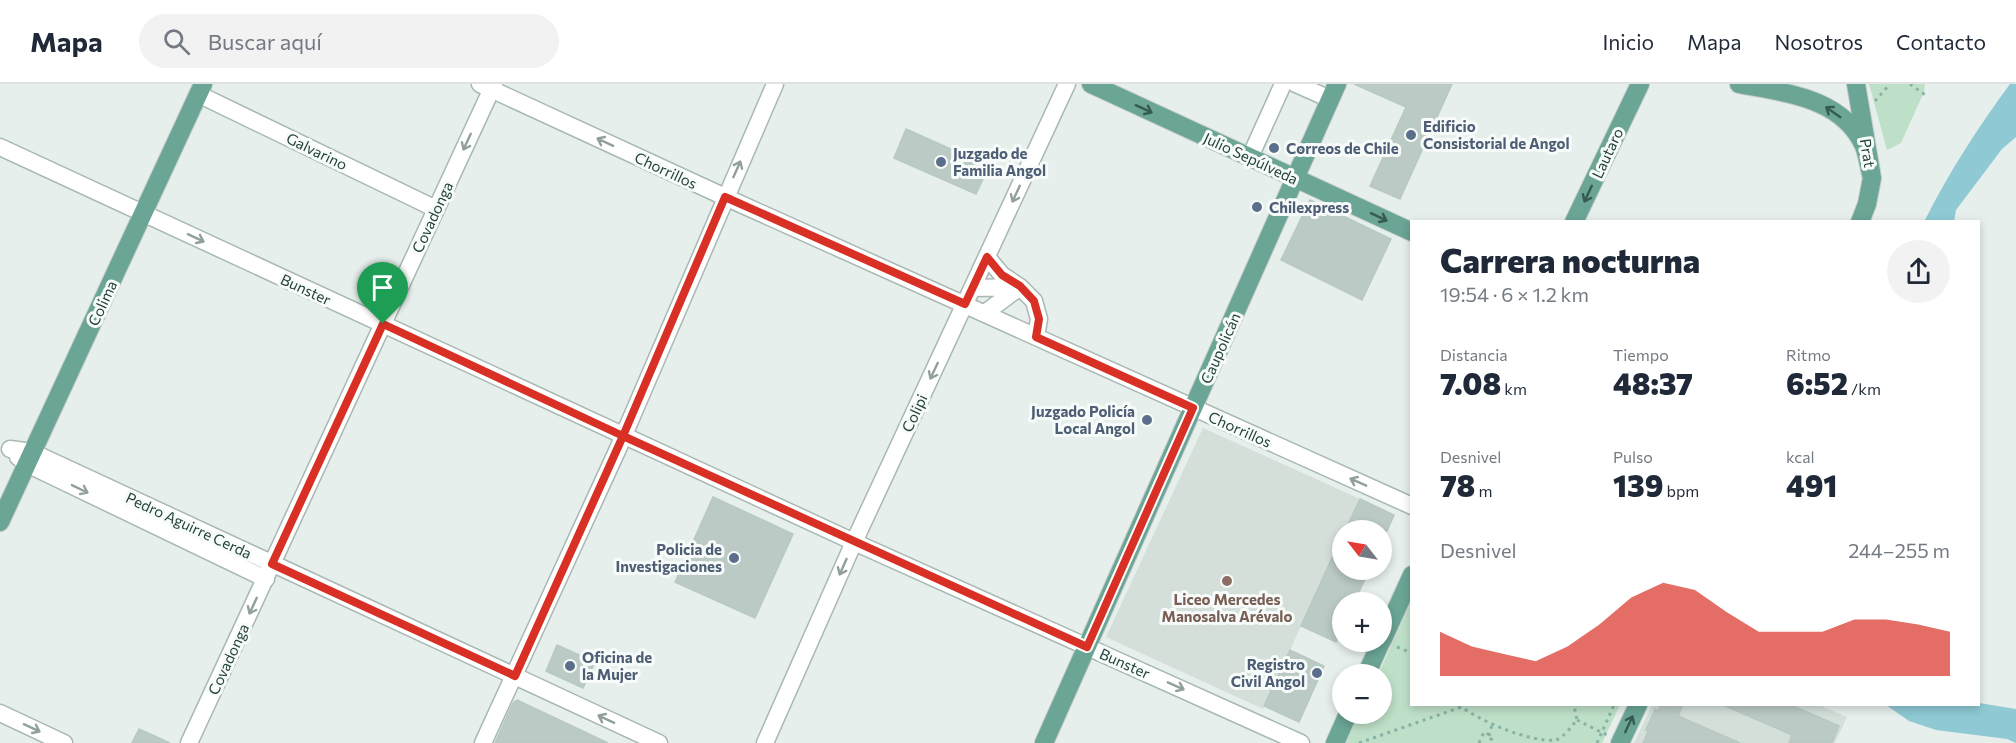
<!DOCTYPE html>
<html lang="es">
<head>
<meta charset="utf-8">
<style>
	:root { --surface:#fff; --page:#f2f2f3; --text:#1f2937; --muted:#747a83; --line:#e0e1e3; --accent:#d93025 }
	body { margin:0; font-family:Commissioner,sans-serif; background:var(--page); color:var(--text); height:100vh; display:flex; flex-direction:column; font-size:22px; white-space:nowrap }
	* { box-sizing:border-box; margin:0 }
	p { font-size:20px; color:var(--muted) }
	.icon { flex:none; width:33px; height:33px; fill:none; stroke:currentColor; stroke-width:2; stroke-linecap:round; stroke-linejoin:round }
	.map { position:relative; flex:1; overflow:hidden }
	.details { position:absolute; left:1410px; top:136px; width:570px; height:486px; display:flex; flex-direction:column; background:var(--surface); border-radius:0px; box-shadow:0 3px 9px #0003 }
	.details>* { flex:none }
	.needle { width:39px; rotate:301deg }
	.fabs { position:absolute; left:1332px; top:436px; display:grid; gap:12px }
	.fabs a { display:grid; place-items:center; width:60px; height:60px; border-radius:50%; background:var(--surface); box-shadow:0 3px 9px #0003; font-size:30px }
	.pin { position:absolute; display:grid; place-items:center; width:51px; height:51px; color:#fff; margin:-62px -26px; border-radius:50% 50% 50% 0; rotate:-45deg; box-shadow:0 0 6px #0007 }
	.pin .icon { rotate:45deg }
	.round { display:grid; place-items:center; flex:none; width:63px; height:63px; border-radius:32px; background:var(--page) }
	.head { display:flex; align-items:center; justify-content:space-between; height:102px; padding:0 30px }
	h1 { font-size:33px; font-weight:800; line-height:45px }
	.figures { display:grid; grid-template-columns:repeat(3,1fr); gap:9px; height:102px; padding:6px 30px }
	.figures div { display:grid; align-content:center }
	.figures b { font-size:30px; font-weight:800 }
	.figures small { font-size:16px; font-weight:400 }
	.figures p { font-size:16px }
	.chart { height:168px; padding:12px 30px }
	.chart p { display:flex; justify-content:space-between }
	.chart svg { width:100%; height:108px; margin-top:6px; fill:var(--accent); opacity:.7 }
	header { display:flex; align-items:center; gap:36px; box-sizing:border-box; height:84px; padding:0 30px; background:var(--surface); border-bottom:2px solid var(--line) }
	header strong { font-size:28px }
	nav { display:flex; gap:33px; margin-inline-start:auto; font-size:21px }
	.search { width:420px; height:54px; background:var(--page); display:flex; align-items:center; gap:15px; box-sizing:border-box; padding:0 21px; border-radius:33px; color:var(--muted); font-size:22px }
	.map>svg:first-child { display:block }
	.built { fill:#d4dfda }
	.green { fill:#bfe0c8 }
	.water { fill:#8ec9d4 }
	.building { fill:#bbcac4; stroke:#b8c9c2; stroke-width:1.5 }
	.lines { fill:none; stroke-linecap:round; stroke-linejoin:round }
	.minor-casing { stroke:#a8b8b2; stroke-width:19 }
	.major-casing { stroke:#c2cac8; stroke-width:20 }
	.path { stroke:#86b3a5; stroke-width:3; stroke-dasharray:3 4.5; stroke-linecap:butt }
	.minor { stroke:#fff; stroke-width:16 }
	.major { stroke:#6aa596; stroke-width:18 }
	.oneway { stroke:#365b51 }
	.oneway2 { stroke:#92a09c }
	.route-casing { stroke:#fff; stroke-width:12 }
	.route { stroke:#d93025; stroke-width:8 }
	.service-dot { fill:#5c6f8a; stroke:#f7fbf9; stroke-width:2 }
	.education-dot { fill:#8d6e63; stroke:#f7fbf9; stroke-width:2 }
	.labels { text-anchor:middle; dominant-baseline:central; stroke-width:6; stroke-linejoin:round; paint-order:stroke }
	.service-label { font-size:15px; font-weight:bold; fill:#4e5e75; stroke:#f7fbf9; text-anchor:start }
	.street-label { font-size:15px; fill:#24423a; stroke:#f7fbf9 }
	.education-label { font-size:15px; font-weight:bold; fill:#785e54; stroke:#f7fbf9 }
</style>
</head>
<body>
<header>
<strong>Mapa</strong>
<div class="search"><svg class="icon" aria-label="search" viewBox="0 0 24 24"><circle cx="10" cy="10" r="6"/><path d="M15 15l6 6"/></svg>Buscar aquí</div>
<nav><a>Inicio</a><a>Mapa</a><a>Nosotros</a><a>Contacto</a></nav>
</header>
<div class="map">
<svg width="2016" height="659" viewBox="0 0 2016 659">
	<rect width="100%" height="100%" fill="#e6efeb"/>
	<path class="built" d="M1203 344 1360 415 1345 447H1342V452L1263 625 1106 553Z
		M1652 621H1819L1847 633 1835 659H1634Z"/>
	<path class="green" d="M1869 0H1925L1924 8 1901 59 1887 66Z
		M1411 518 1412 621H1620L1602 659H1346L1359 630H1382V591H1378Z"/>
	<path class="water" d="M2010 0H2016V53L2002 65 1956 126 1954 138H1924C1949 88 1977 45 2010 0Z
		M1979 619 2016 625V659L2007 655 1936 646 1909 637 1886 621H1978Z"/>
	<path class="building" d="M1354 0H1452L1400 115 1370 102 1406 23Z
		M906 45 989 82 976 110 894 74Z
		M1310 116 1391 155 1362 216 1281 176Z
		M713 413 793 450 755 534 675 498Z
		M1360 415 1394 431 1387 447H1345Z
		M1342 452V486H1369L1354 519H1342V543L1336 558 1301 542Z
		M557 561 595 578 583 604 546 587Z
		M1290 566 1324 582 1299 638 1264 622Z
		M517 616 608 659H495L513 619Z
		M1661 621H1683L1678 632 1740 659H1643L1648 647 1646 646 1655 625 1658 627Z
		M1723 621H1791L1839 642 1832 659H1789L1792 651Z
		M139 645 170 659H132Z"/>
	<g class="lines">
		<defs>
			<path id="minor" d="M480 0 725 113 1412 422
				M1296 0 1330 15
				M198 10 436 125
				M0 63 854 458 1301 659
				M1250 73 1283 0
				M987 173 1002 191 1020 203 1034 217 1039 235 1036 253
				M973 204 1020 203
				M985 229 1020 203
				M10 365 32 368 659 659
				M18 373 27 380 266 495
				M0 629 64 659
				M189 659 494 0
				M483 659 617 367 775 0
				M765 659 854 458 1067 0"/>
			<path id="major" d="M1091 0 1412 148
				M1739 0C1784 9 1842 13 1864 62 1868 72 1869 84 1872 94
				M1856 0 1872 94 1867 120 1860 138
				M1574 138 1640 0
				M0 438 203 0
				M1382 557 1412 491
				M1366 591 1381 558
				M1044 659 1337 0
				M1335 659 1348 630
				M1620 659 1638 621"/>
		</defs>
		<use href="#minor" class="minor-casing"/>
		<use href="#major" class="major-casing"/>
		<path class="path" d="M1910 0 1928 13
			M1875 17 1890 0
			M1397 563 1412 569
			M1459 621C1479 637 1531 659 1556 656 1564 653 1571 643 1577 636L1574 621
			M1577 636 1607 651
			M1488 650 1493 652 1489 659
			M1359 659 1461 623
			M1479 659 1484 648 1488 650 1492 642
			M1597 659 1614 621"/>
		<use href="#minor" class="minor"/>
		<use href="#major" class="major"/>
	</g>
	<defs><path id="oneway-shaft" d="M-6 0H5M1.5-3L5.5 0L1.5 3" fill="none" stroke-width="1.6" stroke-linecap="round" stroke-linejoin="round" transform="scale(1.5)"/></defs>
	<g class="oneway">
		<use href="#oneway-shaft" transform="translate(1144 25) rotate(25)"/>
		<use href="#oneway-shaft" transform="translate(1833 28) rotate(-145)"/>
		<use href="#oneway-shaft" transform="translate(1588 110) rotate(115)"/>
		<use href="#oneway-shaft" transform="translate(1379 133) rotate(25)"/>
		<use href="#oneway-shaft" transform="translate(1629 640) rotate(-65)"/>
	</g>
	<g class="oneway2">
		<use href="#oneway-shaft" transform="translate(467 58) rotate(115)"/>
		<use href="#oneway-shaft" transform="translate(605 58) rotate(-155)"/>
		<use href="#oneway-shaft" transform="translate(737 85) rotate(-66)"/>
		<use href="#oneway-shaft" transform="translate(1016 110) rotate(115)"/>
		<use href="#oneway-shaft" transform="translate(196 154) rotate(25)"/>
		<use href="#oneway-shaft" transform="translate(934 287) rotate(115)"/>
		<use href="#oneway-shaft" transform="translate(1358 398) rotate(-156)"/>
		<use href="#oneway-shaft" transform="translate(80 405) rotate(26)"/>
		<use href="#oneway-shaft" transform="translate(843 483) rotate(114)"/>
		<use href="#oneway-shaft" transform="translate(253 522) rotate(115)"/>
		<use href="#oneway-shaft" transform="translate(1176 602) rotate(24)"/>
		<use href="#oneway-shaft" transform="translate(606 635) rotate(-155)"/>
		<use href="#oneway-shaft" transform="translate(32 644) rotate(25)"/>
	</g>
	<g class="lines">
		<defs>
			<path id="route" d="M383 240 272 480 515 592 623 352 1087 563 1193 324 1036 253 1039 235 1034 217 1020 202 1002 191 987 173 965 220 725 113 623 352 383 240"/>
		</defs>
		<use href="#route" class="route-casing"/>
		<use href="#route" class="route"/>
	</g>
	<g class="service-dot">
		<circle cx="1411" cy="51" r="6"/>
		<circle cx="1274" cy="64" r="6"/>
		<circle cx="941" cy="78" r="6"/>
		<circle cx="1257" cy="123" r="6"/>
		<circle cx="1147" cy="336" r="6"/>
		<circle cx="734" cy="474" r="6"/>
		<circle cx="570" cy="582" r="6"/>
		<circle cx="1317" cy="589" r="6"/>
	</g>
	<circle class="education-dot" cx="1227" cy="497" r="6"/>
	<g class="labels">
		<g class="service-label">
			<text x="1423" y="42">Edificio<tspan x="1423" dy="17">Consistorial de Angol</tspan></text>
			<text x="1286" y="64">Correos de Chile</text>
			<text x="953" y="69">Juzgado de<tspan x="953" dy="17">Familia Angol</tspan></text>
			<text x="1269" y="123">Chilexpress</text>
			<text x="1135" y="327" text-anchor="end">Juzgado Policía<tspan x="1135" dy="17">Local Angol</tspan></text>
			<text x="722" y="465" text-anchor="end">Policia de<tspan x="722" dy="17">Investigaciones</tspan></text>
			<text x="582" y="573">Oficina de<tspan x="582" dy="17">la Mujer</tspan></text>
			<text x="1305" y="580" text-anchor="end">Registro<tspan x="1305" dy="17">Civil Angol</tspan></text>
		</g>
		<g class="street-label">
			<text transform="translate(317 67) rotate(26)">Galvarino</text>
			<text transform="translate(1607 69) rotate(-65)">Lautaro</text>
			<text transform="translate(1868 69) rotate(81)">Prat</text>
			<text transform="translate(1251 74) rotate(25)">Julio Sepúlveda</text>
			<text transform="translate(666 86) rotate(25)">Chorrillos</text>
			<text transform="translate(432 133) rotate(-65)">Covadonga</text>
			<text transform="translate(306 205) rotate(25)">Bunster</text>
			<text transform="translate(102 219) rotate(-65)">Colima</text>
			<text transform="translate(1220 264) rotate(-66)">Caupolicán</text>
			<text transform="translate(914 329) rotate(-65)">Colipi</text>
			<text transform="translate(1240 345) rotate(24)">Chorrillos</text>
			<text transform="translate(189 441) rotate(25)">Pedro Aguirre Cerda</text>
			<text transform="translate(228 575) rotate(-65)">Covadonga</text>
			<text transform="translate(1125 579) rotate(24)">Bunster</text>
		</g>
		<g class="education-label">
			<text x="1227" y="515">Liceo Mercedes<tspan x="1227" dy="17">Manosalva Arévalo</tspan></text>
		</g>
	</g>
</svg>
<div class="fabs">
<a><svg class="needle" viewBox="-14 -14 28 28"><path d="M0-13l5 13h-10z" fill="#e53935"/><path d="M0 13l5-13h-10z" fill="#747a83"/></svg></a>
<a>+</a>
<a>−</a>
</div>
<div class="pin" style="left:383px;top:240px;background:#1e9e55"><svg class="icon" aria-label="arrive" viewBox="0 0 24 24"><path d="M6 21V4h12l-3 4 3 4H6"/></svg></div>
<section class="details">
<div class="head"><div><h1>Carrera nocturna</h1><p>19:54 · 6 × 1.2 km</p></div><a class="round"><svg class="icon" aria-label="share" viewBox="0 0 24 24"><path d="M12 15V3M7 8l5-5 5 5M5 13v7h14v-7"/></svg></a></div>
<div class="figures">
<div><p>Distancia</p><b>7.08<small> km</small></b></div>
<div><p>Tiempo</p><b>48:37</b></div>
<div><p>Ritmo</p><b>6:52<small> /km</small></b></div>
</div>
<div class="figures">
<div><p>Desnivel</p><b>78<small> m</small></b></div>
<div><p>Pulso</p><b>139<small> bpm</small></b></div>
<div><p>kcal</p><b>491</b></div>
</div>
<div class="chart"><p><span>Desnivel</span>244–255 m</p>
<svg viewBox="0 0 160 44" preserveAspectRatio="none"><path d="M0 44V26L10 32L20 35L30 38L40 32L50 23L60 12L70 6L80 9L90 18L100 26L110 26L120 26L130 21L140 21L150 23L160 26V44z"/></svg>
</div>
</section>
</div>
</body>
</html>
